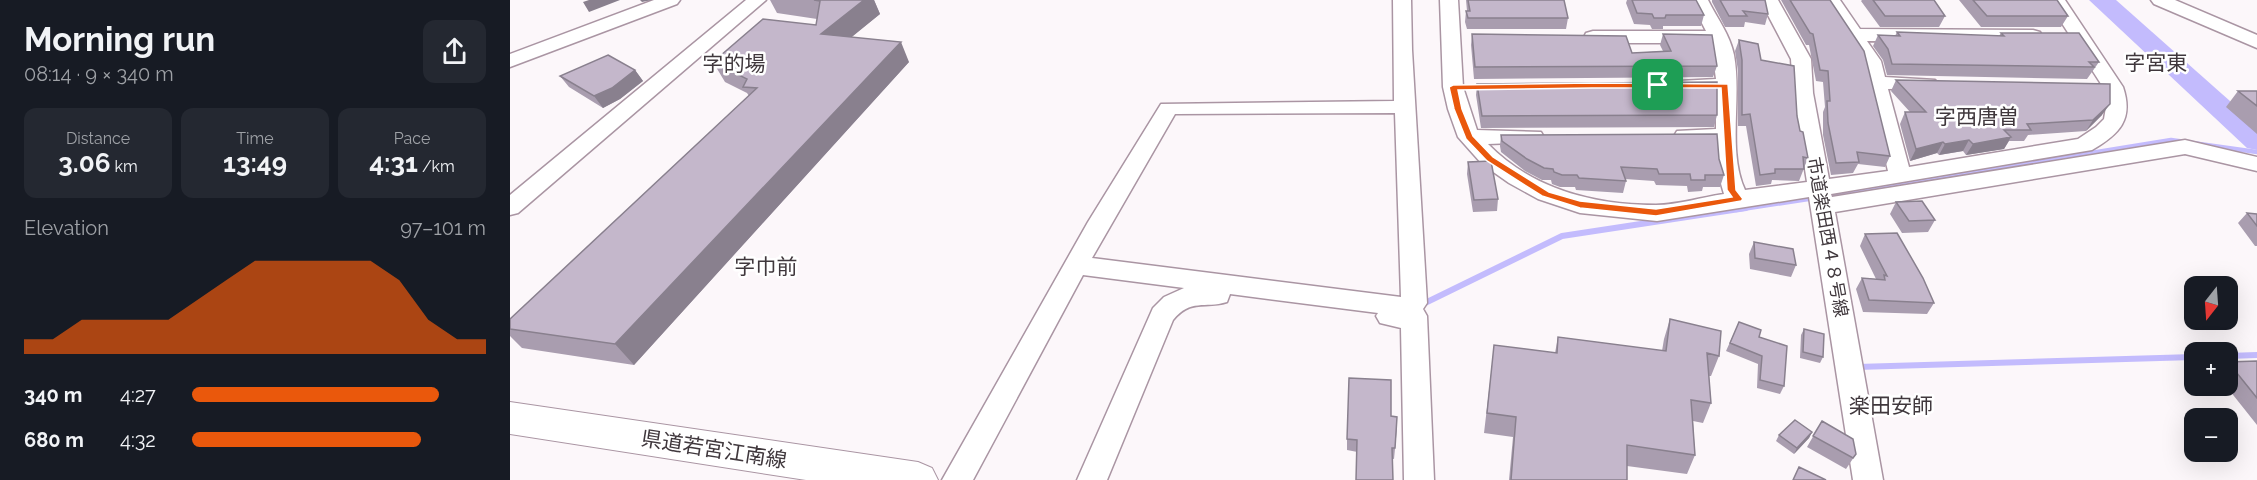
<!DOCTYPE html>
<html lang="en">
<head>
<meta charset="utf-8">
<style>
	:root { --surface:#171b24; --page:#242831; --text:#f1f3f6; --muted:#9ea1a6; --accent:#ea580c }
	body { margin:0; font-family:Raleway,"Noto Sans JP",sans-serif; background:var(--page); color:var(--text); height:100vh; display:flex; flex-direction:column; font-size:22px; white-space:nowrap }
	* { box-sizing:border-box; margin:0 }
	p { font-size:20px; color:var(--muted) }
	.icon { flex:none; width:33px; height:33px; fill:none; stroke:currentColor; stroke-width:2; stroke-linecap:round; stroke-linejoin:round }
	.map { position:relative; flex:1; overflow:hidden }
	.sheet { display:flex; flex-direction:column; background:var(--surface); width:510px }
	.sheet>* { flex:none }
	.needle { width:39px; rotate:197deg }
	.fabs { position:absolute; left:1674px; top:276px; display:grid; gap:12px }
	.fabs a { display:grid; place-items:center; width:54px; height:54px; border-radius:12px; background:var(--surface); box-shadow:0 6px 24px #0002; font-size:30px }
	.pin { position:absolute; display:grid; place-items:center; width:51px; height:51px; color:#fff; margin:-26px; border-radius:12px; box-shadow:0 3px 9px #0006 }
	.round { display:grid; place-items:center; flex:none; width:63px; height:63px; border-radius:12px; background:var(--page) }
	.headline { display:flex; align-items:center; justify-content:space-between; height:102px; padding:0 24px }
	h1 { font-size:33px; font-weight:700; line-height:45px }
	.metrics { display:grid; grid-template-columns:repeat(3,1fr); gap:9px; height:102px; padding:6px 24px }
	.metrics div { display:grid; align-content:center; border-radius:12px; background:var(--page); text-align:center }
	.metrics b { font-size:26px; font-weight:700 }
	.metrics small { font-size:16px; font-weight:400 }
	.metrics p { font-size:16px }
	.chart { height:168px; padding:12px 24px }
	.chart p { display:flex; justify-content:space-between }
	.chart svg { width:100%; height:108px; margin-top:6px; fill:var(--accent); opacity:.7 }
	ul { padding:0 24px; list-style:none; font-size:20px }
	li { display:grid; grid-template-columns:96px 72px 1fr; align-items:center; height:45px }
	li i { height:15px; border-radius:8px; background:var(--accent) }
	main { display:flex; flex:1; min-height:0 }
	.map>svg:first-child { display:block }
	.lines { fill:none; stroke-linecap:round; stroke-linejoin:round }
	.stream-far1 { stroke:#c3bbfd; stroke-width:4.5 }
	.stream { stroke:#c3bbfd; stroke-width:6 }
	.river { fill:#c3bbfd; fill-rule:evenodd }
	.minor-casing { stroke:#aa95a3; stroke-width:3 }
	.major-casing { stroke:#aa95a3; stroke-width:2 }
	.minor { fill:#fff; fill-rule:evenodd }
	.major { fill:#fff; fill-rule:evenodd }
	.wall { fill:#a99daf }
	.shaded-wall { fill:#89808e }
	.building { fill:#c4b7cb; stroke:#89808e; stroke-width:1.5 }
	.route { fill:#ea580c; stroke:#fff; stroke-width:1.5; fill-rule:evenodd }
	.labels { text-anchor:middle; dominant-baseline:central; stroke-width:5; stroke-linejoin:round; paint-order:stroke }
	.street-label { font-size:18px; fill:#40383d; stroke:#fff }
	.quarter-label { font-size:21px; fill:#40383d; stroke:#fff }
	.near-street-label { font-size:21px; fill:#40383d; stroke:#fff }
</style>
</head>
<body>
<main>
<section class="sheet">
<div class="headline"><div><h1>Morning run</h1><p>08:14 · 9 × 340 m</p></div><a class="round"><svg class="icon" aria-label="share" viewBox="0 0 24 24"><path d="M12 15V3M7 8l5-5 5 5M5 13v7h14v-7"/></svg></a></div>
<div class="metrics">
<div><p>Distance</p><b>3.06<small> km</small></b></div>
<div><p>Time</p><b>13:49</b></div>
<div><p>Pace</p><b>4:31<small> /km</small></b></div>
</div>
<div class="chart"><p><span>Elevation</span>97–101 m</p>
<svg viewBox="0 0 160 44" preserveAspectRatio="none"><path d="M0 44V38L10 38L20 30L30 30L40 30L50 30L60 22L70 14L80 6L90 6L100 6L110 6L120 6L130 14L140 30L150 38L160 38V44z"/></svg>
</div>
<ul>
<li><b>340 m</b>4:27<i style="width:84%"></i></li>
<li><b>680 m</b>4:32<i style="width:78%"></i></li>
</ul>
</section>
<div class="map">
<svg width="1747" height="480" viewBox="0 0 1747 480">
	<rect width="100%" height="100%" fill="#fcf7fa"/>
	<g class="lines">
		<path class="stream-far1" d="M1314 196 1661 140 1747 152
			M1226 210 1305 198"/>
		<path class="stream" d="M913 304 1052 236 1236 208
			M1718 356 1747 355
			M1347 367 1684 357"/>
		<path class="river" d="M1579 0H1606L1747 125V150L1737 148Z"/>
		<defs>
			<path id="minor" d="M144 0H170L167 4 0 67V54Z
				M236 0H256L8 213 0 215V195Z
				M883 0H901L902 50 917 303 913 309 917 316 924 480H894L891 328 870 323 866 316 868 313 720 294 717 302C694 309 681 298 663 320L597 480H567L643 308 654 297 674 288 573 275 463 480H432L578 222 651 104 884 101ZM885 113 891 297 582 258 665 114Z
				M930 0H948L953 87 967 130 1031 132 1034 137 1031 142 978 144C1022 189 1084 205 1146 205 1168 205 1192 197 1214 194L1207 170 1206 143 1167 141 1164 136 1167 131 1206 129V91L1169 89 1166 85 1169 81 1206 79 1201 43H1083L1076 41 1074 37 1076 33 1083 31H1196L1180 0H1198C1207 18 1220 35 1224 55 1232 98 1217 151 1235 190L1297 182 1283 93 1281 59 1250 0H1268L1301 59 1303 93 1319 179 1378 171 1351 61 1312 0H1330L1350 29 1523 30 1530 32 1532 36 1530 40 1523 42 1357 41 1371 61 1375 77 1425 80 1428 84 1425 88 1378 89 1399 167 1568 139 1586 127 1594 119 1597 101 1593 87 1537 0H1555L1613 87C1624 120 1609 134 1582 150L1321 194 1322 197 1675 140 1747 157V171L1675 154 1325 212 1373 480H1343L1299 197 1147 221 1070 213 1028 199 999 183 972 164 948 137 938 109 933 87Z
				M1641 0H1665L1747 35V48L1644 4Z"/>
			<path id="major" d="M0 402 408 462 422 468 428 480H296L0 434Z"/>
		</defs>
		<use href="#minor" class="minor-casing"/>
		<use href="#major" class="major-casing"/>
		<use href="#minor" class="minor"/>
		<use href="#major" class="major"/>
	</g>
	<path class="wall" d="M260 0H364L370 14 341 37 399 62 124 365 12 348 0 336V319L239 96 237 93 215 82 203 62 306 25 307 19 267 13Z
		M956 0H1054L1058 18 1056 29H957L955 22 956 11H957Z
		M1117 0H1186L1194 15 1191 26H1153V29H1142L1140 25 1124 24 1116 3Z
		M1202 0H1255L1258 14 1255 25 1235 22 1234 27H1215L1202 2Z
		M1271 0H1320L1380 156 1375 167 1348 164 1343 173 1321 175 1313 135V112L1315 107 1313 82 1306 81 1299 45H1296Z
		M1352 0H1424L1435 16 1429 27H1370L1351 1Z
		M1449 0H1547L1558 16 1551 27H1471Z
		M1387 32 1489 36 1491 33 1589 62 1577 79 1377 75 1373 60 1363 46 1368 35 1385 36Z
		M962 34 1122 53 1153 51 1150 45 1153 34 1207 66 1203 77 964 79 961 45Z
		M1229 40 1251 60 1287 116 1290 131 1298 158 1289 181 1262 180 1261 184 1246 186 1236 126H1228V71L1225 51Z
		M125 70 133 81 110 99 93 108 59 87 50 76Z
		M1386 80 1592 115 1576 131 1518 135 1514 141H1499L1494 149 1456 155 1453 151 1429 155 1427 153 1400 161 1390 124 1395 112H1400L1381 91Z
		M967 84 1207 115 1204 127 971 128 966 95Z
		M1728 91H1747V134L1716 107Z
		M991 135 1209 159 1214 175 1210 187H1193L1192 191 1178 192 1177 186 1146 185 1144 181 1115 179 1116 181 1113 193 1066 190 1065 187H1050L1042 184 1041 180H1032L1015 171 991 152 990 146Z
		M958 162 988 199 987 211 963 212 957 174Z
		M1386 202 1425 220 1418 232 1392 233 1380 214Z
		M1737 213 1747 214V246H1745L1728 223Z
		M1355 234 1424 303 1417 314 1353 312 1346 289 1352 278 1366 279 1350 246Z
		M1244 242 1286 265 1281 277 1240 269 1239 254Z
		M1160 319 1209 356 1201 376H1199L1201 403 1193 423 1183 421 1185 455 1177 474 1117 466V480H999L1003 437 974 433 982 365 1045 353 1048 337 1152 351 1154 339Z
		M1229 322 1249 337 1274 386 1270 394 1247 388 1248 364 1216 351Z
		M1294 329 1313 357 1310 363 1290 358 1291 335Z
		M1747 361V425L1716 386H1718V362Z
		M881 416 887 428 884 459 837 450V439Z
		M1312 421 1346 454 1336 469 1297 447Z
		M1302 432 1299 438 1284 454 1266 441 1269 435Z"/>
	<path class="shaded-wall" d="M79 0H110L79 12 73 2Z
		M130 0H142L132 2Z
		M354 0H364L370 14 321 54 311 34Z
		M391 42 399 62 124 365 105 344Z
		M125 70 133 81 110 99 93 108 84 96Z
		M1600 104 1592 115 1576 131 1583 120Z
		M1501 137 1494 149 1456 155 1463 144Z
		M1459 140 1453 151 1429 155 1435 144Z
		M1433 142 1427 153 1400 161 1406 149Z
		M1302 432 1299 438 1284 454 1287 448Z"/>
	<path class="building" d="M304 0H354L311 34 391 42 105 344 0 329V319L247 88 233 87 237 79 203 62 253 19 306 25 310 1Z
		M958 0H1054L1058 18H958L956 11H960Z
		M1122 0H1186L1194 15H1156L1155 18H1144L1142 14 1127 13Z
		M1210 0H1255L1258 14 1233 11 1237 16H1219Z
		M1280 0H1320L1354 51 1380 156 1347 152 1349 162 1326 163 1318 123 1317 101H1320L1318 71 1310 70 1303 34 1300 33Z
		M1363 0H1424L1435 16H1375Z
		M1463 0H1547L1558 16H1477Z
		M1387 32 1494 36 1491 33H1569L1589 62H1579L1584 67 1382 64 1378 49 1368 35 1390 36Z
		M962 34 1116 36 1122 53 1161 51 1153 34 1202 35 1207 66 965 67Z
		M1229 40 1248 44 1251 60 1284 66 1287 116 1290 131 1293 132 1298 158 1293 157 1294 169H1265V173L1250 175 1240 114 1232 115V60Z
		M98 55 125 70 102 88 84 96 50 76Z
		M1386 80 1600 84V104L1583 120 1517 124 1521 130H1494L1501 137 1463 144 1459 140 1435 144 1433 142 1406 149 1395 112H1416Z
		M1207 82V115L972 116 967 84Z
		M1728 91H1747V106Z
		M1207 134 1209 159 1214 175H1195V180H1181L1180 174H1149L1147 169 1111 167 1116 181 1069 178 1067 175H1052L1044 172 1043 169 1034 168 1017 159 992 141 991 135Z
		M981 161 988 199 964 200 958 162Z
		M1412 201 1425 220 1399 221 1386 202Z
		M1737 213 1747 214V226Z
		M1387 233 1413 278 1424 303 1359 300 1352 278 1375 280 1374 275 1377 276 1355 234Z
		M1244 242 1283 249 1286 265 1245 258Z
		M1160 319 1211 331 1209 356 1197 353 1201 403 1181 400 1185 455 1117 445V480H1001L1006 417 977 413 984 345 1047 353 1048 337 1156 351Z
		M1229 322 1251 330 1249 337 1277 346 1274 386 1250 380 1252 356 1220 343Z
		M1294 329 1314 334 1313 357 1293 352Z
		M1747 361V398L1718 362Z
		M839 378 881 380V416L887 417 885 448H882L883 480H846L847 440 837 439Z
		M1285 420 1302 432 1287 448 1269 435Z
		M1312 421 1343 439 1346 454 1343 458 1303 436Z
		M1289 467 1316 480H1283Z"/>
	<path class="route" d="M1082 83 1218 84 1226 190 1233 199 1231 201 1146 216 1070 208 1032 196 977 161 956 139 944 109 939 87 943 85ZM1082 88H1211L1217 190 1222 197 1146 209 1070 201 1039 192 983 157 963 136 952 109 948 90Z"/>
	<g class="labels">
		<g class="street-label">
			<text transform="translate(1318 237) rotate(80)">市道楽田西４８号線</text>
		</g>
		<g class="quarter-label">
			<text x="1646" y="62">字宮東</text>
			<text x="224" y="63">字的場</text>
			<text x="1467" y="116">字西唐曽</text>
			<text x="256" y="266">字巾前</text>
			<text x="1381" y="405">楽田安師</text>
		</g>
		<g class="near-street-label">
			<text transform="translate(204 449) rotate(9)">県道若宮江南線</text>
		</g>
	</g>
</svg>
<div class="fabs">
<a><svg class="needle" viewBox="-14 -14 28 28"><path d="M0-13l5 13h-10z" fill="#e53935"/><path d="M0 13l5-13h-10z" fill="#9ea1a6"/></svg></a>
<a>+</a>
<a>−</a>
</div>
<div class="pin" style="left:1148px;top:85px;background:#1e9e55"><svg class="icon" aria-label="arrive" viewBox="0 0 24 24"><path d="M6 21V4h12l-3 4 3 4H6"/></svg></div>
</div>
</main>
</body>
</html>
